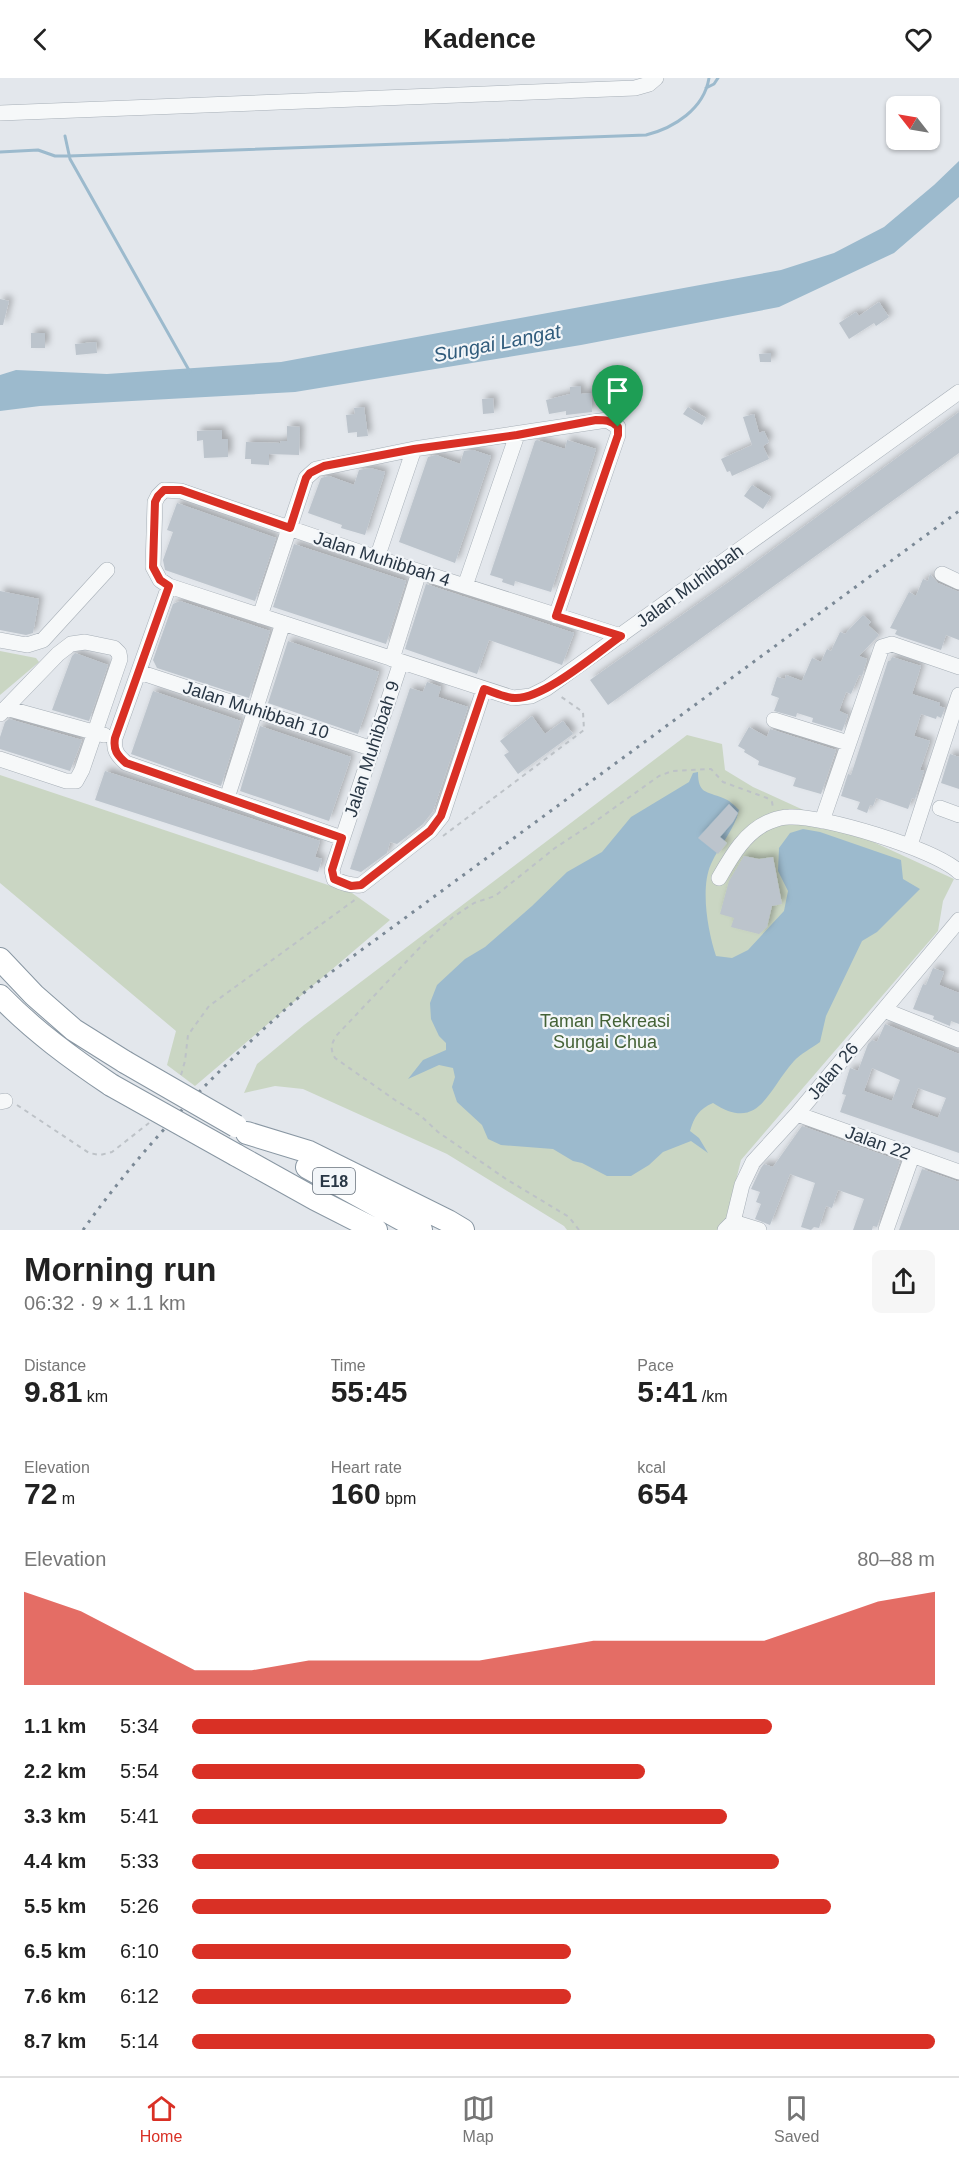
<!DOCTYPE html>
<html lang="en">
<head>
<meta charset="utf-8">
<style>
	:root { --surface:#fff; --page:#f6f6f6; --text:#222; --muted:#767676; --line:#e0e0e0; --accent:#d93025 }
	body { margin:0; font-family:Arial,sans-serif; background:var(--page); color:var(--text); height:100vh; display:flex; flex-direction:column; font-size:22px; white-space:nowrap }
	* { box-sizing:border-box; margin:0 }
	p { font-size:20px; color:var(--muted) }
	.icon { flex:none; width:33px; height:33px; fill:none; stroke:currentColor; stroke-width:2; stroke-linecap:round; stroke-linejoin:round }
	.map { position:relative; height:1152px; overflow:hidden }
	.drawer { display:flex; flex-direction:column; background:var(--surface); flex:1 }
	.drawer>* { flex:none }
	.needle { width:39px; rotate:301deg }
	.buttons { position:absolute; left:886px; top:18px; display:grid; gap:12px }
	.buttons a { display:grid; place-items:center; width:54px; height:54px; border-radius:9px; background:var(--surface); box-shadow:0 2px 4px #0004; font-size:30px }
	.pin { position:absolute; display:grid; place-items:center; width:51px; height:51px; color:#fff; margin:-62px -26px; border-radius:50% 50% 50% 0; rotate:-45deg; box-shadow:0 0 6px #0007 }
	.pin .icon { rotate:45deg }
	.round { display:grid; place-items:center; flex:none; width:63px; height:63px; border-radius:9px; background:var(--page) }
	.summary { display:flex; align-items:center; justify-content:space-between; height:102px; padding:0 24px }
	h1 { font-size:33px; font-weight:700; line-height:45px }
	.figures { display:grid; grid-template-columns:repeat(3,1fr); gap:9px; height:102px; padding:6px 24px }
	.figures div { display:grid; align-content:center }
	.figures b { font-size:30px; font-weight:700 }
	.figures small { font-size:16px; font-weight:400 }
	.figures p { font-size:16px }
	.chart { height:168px; padding:12px 24px }
	.chart p { display:flex; justify-content:space-between }
	.chart svg { width:100%; height:108px; margin-top:6px; fill:var(--accent); opacity:.7 }
	ul { padding:0 24px; list-style:none; font-size:20px }
	li { display:grid; grid-template-columns:96px 72px 1fr; align-items:center; height:45px }
	li i { height:15px; border-radius:8px; background:var(--accent) }
	header { display:flex; justify-content:space-between; align-items:center; height:78px; padding:0 24px; background:var(--surface); font-size:27px; font-weight:700 }
	.menu { display:flex; justify-content:space-around; align-items:center; height:84px; border-top:2px solid var(--line); background:var(--surface); font-size:16px; color:var(--muted) }
	.menu a { display:grid; justify-items:center; gap:3px }
	.menu .selected { color:var(--accent) }
	.map>svg:first-child { display:block }
	.green { fill:#cad6c3 }
	.water { fill:#9cbacd }
	.lines { fill:none; stroke-linecap:round; stroke-linejoin:round }
	.stream { stroke:#9cbacd; stroke-width:3 }
	.building { fill:#bcc4cc; fill-rule:evenodd; filter:url(#shadow) }
	.minor-casing { stroke:#a7afb7; stroke-width:16 }
	.highway-casing { stroke:#8997a3; stroke-width:24 }
	.path { stroke:#bdc2c7; stroke-width:2; stroke-dasharray:4.5 4.5; stroke-linecap:butt }
	.minor { stroke:#f6f8f9; stroke-width:15 }
	.highway { stroke:#fff; stroke-width:22 }
	.rail { stroke:#7b8996; stroke-width:3; stroke-dasharray:3 6; stroke-linecap:butt }
	.highway-bridge-casing { stroke:#8997a3; stroke-width:24; stroke-linecap:butt }
	.highway-bridge { stroke:#fff; stroke-width:22 }
	.route-casing { stroke:#fff; stroke-width:12 }
	.route { stroke:#d93025; stroke-width:8 }
	.labels { text-anchor:middle; dominant-baseline:central; stroke-width:4.5; stroke-linejoin:round; paint-order:stroke }
	.shield { fill:#f3f6f9; stroke:#66707b; stroke-width:1.5 }
	.shield-label { font-size:16px; font-weight:bold; fill:#293745 }
	.street-label { font-size:18px; fill:#293745; stroke:#f3f6f9 }
	.park-label { font-size:18px; fill:#446236; stroke:#f3f6f9 }
	.water-label { font-size:20px; font-style:italic; fill:#315c7c; stroke:#f3f6f9 }
</style>
</head>
<body>
<header><svg class="icon" aria-label="back" viewBox="0 0 24 24"><path d="M15 5l-7 7 7 7"/></svg>Kadence<svg class="icon" aria-label="heart" viewBox="0 0 24 24"><path d="M12 20l-8-8c-3-5 5-10 8-4 3-6 11-1 8 4z"/></svg></header>
<div class="map">
<svg width="959" height="1152" viewBox="0 0 959 1152">
	<defs>
		<filter id="shadow"><feDropShadow dx="4" dy="-4" stdDeviation="3" flood-color="#0004"/></filter>
	</defs>
	<rect width="100%" height="100%" fill="#e3e7ec"/>
	<path class="green" d="M0 573 36 580 39 584 0 617Z
		M687 657 722 666 725 692 753 709 954 801 943 823 938 853 741 1082 727 1139 717 1152H567L564 1148 447 1076 303 1011 275 1008 244 1015 257 986 304 947Z
		M0 697 352 815 390 842 195 1008 167 987 176 953 0 805Z"/>
	<path class="water" d="M959 83V119L894 175 779 229 581 267 295 314 40 328 0 333V297L16 292 107 296 281 284 781 192 834 175 884 149 934 107Z
		M698 694C698 716 706 713 723 720 729 722 734 727 739 732 734 753 720 766 711 786 700 810 708 854 716 878L732 880 748 872 784 833 788 813 778 793 779 770 790 755 803 751 820 754 901 782 903 801 920 811 877 854 862 863 826 938 820 964C812 970 800 976 794 983 767 1013 759 1055 713 1025 699 1031 694 1039 690 1053L699 1060 708 1075 691 1063 663 1074 649 1087 631 1098H607L582 1085 573 1083 553 1071 501 1067 488 1061 482 1047 457 1024 452 1009 455 999 453 990 439 987 408 1001 423 982 446 972V965L439 958 431 941 430 925 437 907 465 881 485 869 532 828 567 794 602 774 631 739 689 704 693 695Z"/>
	<g class="lines">
		<path class="stream" d="M706 10 714 6 718 0
			M65 58 70 81 190 294
			M0 74 38 72 55 78H69L646 57C674 50 704 31 709 0"/>
	</g>
	<path class="building" d="M0 221 9 223 3 247H0Z
		M879 224 889 239 876 248 874 245 849 261 839 245 856 234 859 238Z
		M31 255H45V270H31Z
		M96 264 97 275 76 277 75 266Z
		M771 275V284H760L759 276Z
		M581 308V316L591 315 592 334 566 337V333L549 336 546 322 570 316V309Z
		M493 320 494 335 483 336 482 321Z
		M364 329 368 358 357 359V354L348 355 346 337 355 336 354 330Z
		M688 329 706 340 702 347 683 336Z
		M959 334V375L608 627 590 602 730 503Z
		M754 336 759 355 764 353 769 364 763 368 769 381 732 398 730 393 727 394 721 381 752 367 743 339Z
		M287 348 300 349 299 377 269 376V387L251 386V381H245L246 364 280 365 281 363H287Z
		M222 352V361H228V379L204 380 203 362 197 363V353Z
		M537 362 565 371 567 362 596 371 551 514 515 503 514 508 502 504 503 501 490 497 535 363Z
		M473 372 491 378 455 485 399 464 428 379 436 377 460 386 464 373Z
		M370 390 385 394 365 457 341 450 342 447 308 435 321 400 329 398 354 407 359 392Z
		M752 407 771 419 763 431 744 418Z
		M177 425 276 460 255 523 165 492 163 482 173 454 167 452Z
		M294 466 406 503 386 566 273 529Z
		M930 496 938 505 959 514V562L946 557 941 572 899 558 895 556 897 552 890 550 909 514 916 518 923 501 928 503Z
		M426 506 574 555 562 587 489 562 477 596 405 571Z
		M0 513 39 521 33 555 26 557 0 552Z
		M180 523 270 553 249 620 157 590 153 582 173 526Z
		M863 537 871 544 868 547 879 557 859 578 867 581 862 598 859 597 851 616 846 614 839 633 848 637 842 653 812 644 813 640 797 635 796 639 774 633 779 620 771 617 777 599 785 601 786 597 802 603 812 580 821 584 827 571 831 573 840 554 845 556Z
		M288 563 379 594 358 656 268 625Z
		M75 575 108 587 89 643 52 632 72 578Z
		M892 579 921 588 912 616 940 625 939 628 945 630 941 640 937 638 936 641 921 636 914 658 930 663 920 692 924 693 915 721 912 720 908 731 876 720 873 728 870 727 867 735 857 731 860 724 841 718 848 696 851 697 888 583H890Z
		M427 604 441 609 438 619 468 629 433 733 423 746 397 766 390 764 387 775 361 794 350 791 410 610 423 614Z
		M153 613 241 643 221 708 131 676Z
		M532 638 545 656 563 643 573 656 518 696 504 677 509 674 500 663Z
		M9 641 82 662 70 693 0 671V659L5 644Z
		M260 648 351 679 329 743 240 713Z
		M749 649 767 659 770 651 836 672 821 716 793 708 796 700 758 687 759 683 744 674 745 672 738 668Z
		M950 676 959 679V711L941 705Z
		M105 693 320 763 315 779 322 781 318 794 95 722Z
		M729 726 738 735 733 744 720 759 727 765 718 776 698 760Z
		M744 778 759 781 773 779 782 826 772 828 767 849 759 856 731 849 734 840 720 836 729 803Z
		M933 890 944 894 939 907 959 915V946L951 943 950 948 933 941 934 938 913 931 923 906 926 907Z
		M885 946 959 976V1075L840 1034 846 1017 842 1016 850 990 858 993 868 966 872 962 877 964ZM872 990 900 1002 892 1023 864 1013ZM918 1010 946 1020 938 1040 911 1030Z
		M802 1048 900 1083 877 1149 873 1148 872 1152H853L864 1121 838 1112 832 1130 826 1128 819 1150 814 1149 811 1152 801 1149 815 1105 790 1096 770 1147 755 1141 761 1126 756 1124 760 1114 751 1111 761 1090 764 1086 773 1089Z
		M922 1091 959 1104V1152H899Z"/>
	<g class="lines">
		<defs>
			<path id="minor" d="M0 35 635 10 649 6 656 0
				M377 480 414 371
				M942 496 959 504
				M169 508 115 660C113 672 117 677 126 685L342 760
				M465 508 517 357
				M260 538 306 400 316 391 414 371 607 342 618 349V357L556 538
				M621 558 377 480 181 413 164 412 158 418 155 424 153 489 160 502 169 508 513 620 531 618 547 610 959 314
				M0 562 27 567 43 562 107 492
				M392 581 419 494
				M401 584 332 792 334 801C344 806 351 808 361 807L430 753 442 738 484 611
				M139 594 373 671
				M6 630 104 657
				M0 636 58 576 71 566 85 564 114 570 119 575 120 581 82 692 76 703H66L0 681
				M774 642 848 665
				M227 720 283 545
				M940 730 959 737
				M822 743 882 569 892 566 959 589
				M910 767 959 617
				M719 800C731 779 746 752 771 743 776 741 783 739 789 739 822 737 935 771 959 794
				M884 932 959 962
				M0 1024 5 1023
				M797 1036 959 1094
				M733 1144 759 1152
				M725 1152 733 1144 742 1107 753 1084 797 1036 959 842
				M886 1152 912 1078"/>
			<path id="highway" d="M0 881 34 917 74 952 125 984
				M0 918C34 953 71 980 111 1007
				M247 1055 309 1074 448 1143 463 1152
				M236 1077 315 1121 376 1152
				M307 1089 421 1152"/>
		</defs>
		<use href="#minor" class="minor-casing"/>
		<use href="#highway" class="highway-casing"/>
		<path class="path" d="M443 758 584 652 583 634 560 618
			M181 997 185 983 188 957 209 928 356 821
			M17 1027 89 1075 100 1077 112 1074 149 1045
			M579 1152 569 1139 506 1101 438 1054 421 1038 395 1022 335 980C330 971 331 967 336 958L425 864 453 839 474 825 495 818 555 770 593 745 659 698 672 693 711 691 723 704 767 720 772 724 773 730"/>
		<use href="#minor" class="minor"/>
		<use href="#highway" class="highway"/>
		<path class="rail" d="M83 1152C146 1063 225 984 307 912L959 433"/>
		<defs>
			<path id="highway-bridge" d="M125 984 236 1048
				M111 1007 236 1077"/>
		</defs>
		<use href="#highway-bridge" class="highway-bridge-casing"/>
		<use href="#highway-bridge" class="highway-bridge"/>
	</g>
	<g class="lines">
		<defs>
			<path id="route" d="M596 342C605 342 611 342 618 349V357L556 538 621 558C597 575 544 621 515 620 505 620 493 614 484 611L441 738 430 753 361 807 351 808 334 801 332 792 342 760 126 685C117 677 113 672 115 660L169 508 160 502 153 489 155 424 158 418 164 412H181L290 450 306 400 310 395 324 388 414 371 517 357Z"/>
		</defs>
		<use href="#route" class="route-casing"/>
		<use href="#route" class="route"/>
	</g>
	<g class="labels">
		<rect class="shield" x="313" y="1090" width="42" height="26" rx="4.5"/>
		<g class="shield-label">
			<text x="334" y="1103">E18</text>
		</g>
		<g class="street-label">
			<text transform="translate(382 481) rotate(18)">Jalan Muhibbah 4</text>
			<text transform="translate(690 508) rotate(-36)">Jalan Muhibbah</text>
			<text transform="translate(256 632) rotate(18)">Jalan Muhibbah 10</text>
			<text transform="translate(372 671) rotate(-72)">Jalan Muhibbah 9</text>
			<text transform="translate(833 993) rotate(-50)">Jalan 26</text>
			<text transform="translate(878 1065) rotate(20)">Jalan 22</text>
		</g>
		<g class="park-label">
			<text x="605" y="943">Taman Rekreasi<tspan x="605" dy="21">Sungai Chua</tspan></text>
		</g>
		<g class="water-label">
			<text transform="translate(497 265) rotate(-11)">Sungai Langat</text>
		</g>
	</g>
</svg>
<div class="buttons">
<a><svg class="needle" viewBox="-14 -14 28 28"><path d="M0-13l5 13h-10z" fill="#e53935"/><path d="M0 13l5-13h-10z" fill="#767676"/></svg></a>
</div>
<div class="pin" style="left:618px;top:349px;background:#1e9e55"><svg class="icon" aria-label="arrive" viewBox="0 0 24 24"><path d="M6 21V4h12l-3 4 3 4H6"/></svg></div>
</div>
<section class="drawer">
<div class="summary"><div><h1>Morning run</h1><p>06:32 · 9 × 1.1 km</p></div><a class="round"><svg class="icon" aria-label="share" viewBox="0 0 24 24"><path d="M12 15V3M7 8l5-5 5 5M5 13v7h14v-7"/></svg></a></div>
<div class="figures">
<div><p>Distance</p><b>9.81<small> km</small></b></div>
<div><p>Time</p><b>55:45</b></div>
<div><p>Pace</p><b>5:41<small> /km</small></b></div>
</div>
<div class="figures">
<div><p>Elevation</p><b>72<small> m</small></b></div>
<div><p>Heart rate</p><b>160<small> bpm</small></b></div>
<div><p>kcal</p><b>654</b></div>
</div>
<div class="chart"><p><span>Elevation</span>80–88 m</p>
<svg viewBox="0 0 160 44" preserveAspectRatio="none"><path d="M0 44V6L10 14L20 26L30 38L40 38L50 34L60 34L70 34L80 34L90 30L100 26L110 26L120 26L130 26L140 18L150 10L160 6V44z"/></svg>
</div>
<ul>
<li><b>1.1 km</b>5:34<i style="width:78%"></i></li>
<li><b>2.2 km</b>5:54<i style="width:61%"></i></li>
<li><b>3.3 km</b>5:41<i style="width:72%"></i></li>
<li><b>4.4 km</b>5:33<i style="width:79%"></i></li>
<li><b>5.5 km</b>5:26<i style="width:86%"></i></li>
<li><b>6.5 km</b>6:10<i style="width:51%"></i></li>
<li><b>7.6 km</b>6:12<i style="width:51%"></i></li>
<li><b>8.7 km</b>5:14<i style="width:100%"></i></li>
</ul>
</section>
<nav class="menu">
<a class="selected"><svg class="icon" aria-label="home" viewBox="0 0 24 24"><path d="M3 11l9-7 9 7M6 9v11h12V9"/></svg>Home</a>
<a><svg class="icon" aria-label="map" viewBox="0 0 24 24"><path d="M3 6l6-2 6 2 6-2v14l-6 2-6-2-6 2zM9 4v14M15 6v14"/></svg>Map</a>
<a><svg class="icon" aria-label="saved" viewBox="0 0 24 24"><path d="M7 4h10v16l-5-4-5 4z"/></svg>Saved</a>
</nav>
</body>
</html>
